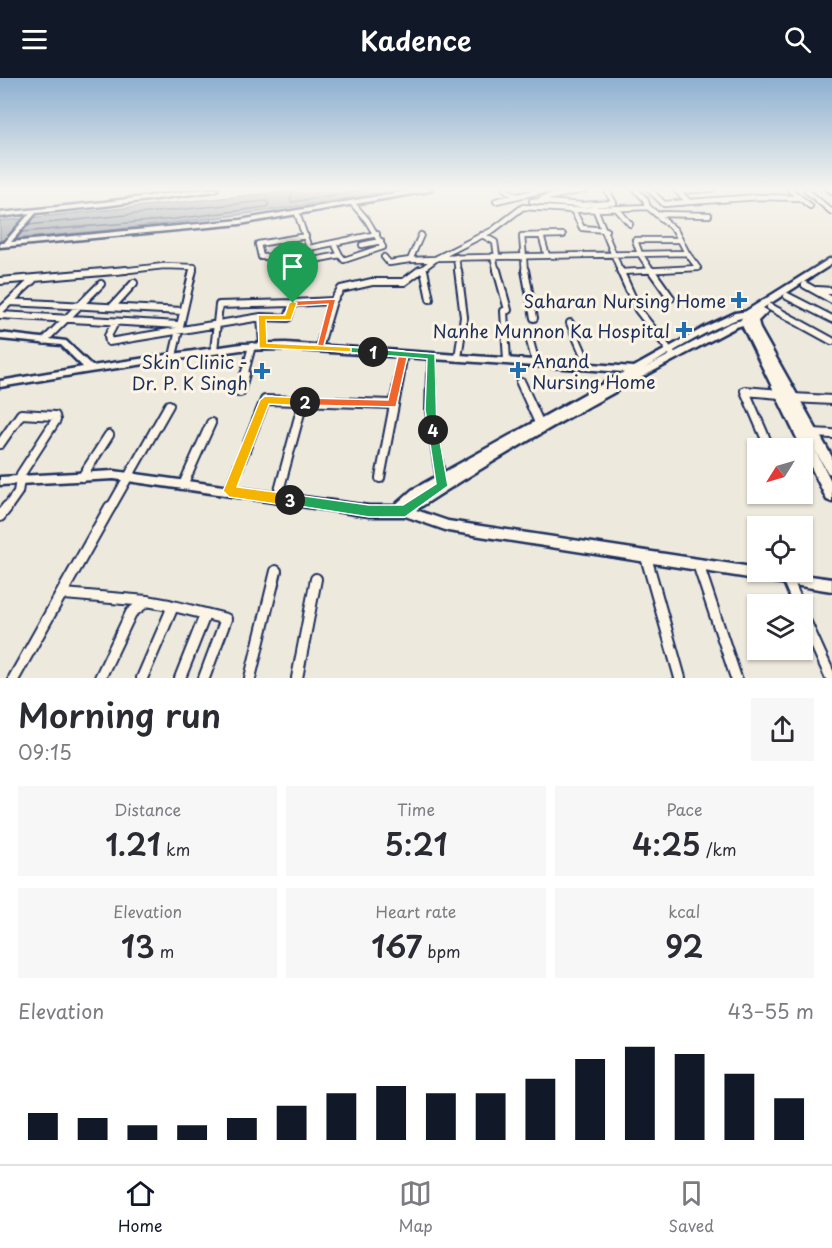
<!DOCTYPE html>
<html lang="en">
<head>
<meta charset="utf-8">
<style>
	:root { --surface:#fff; --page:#f7f7f7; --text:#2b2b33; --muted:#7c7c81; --line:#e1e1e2; --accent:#111827 }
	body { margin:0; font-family:"Playpen Sans",sans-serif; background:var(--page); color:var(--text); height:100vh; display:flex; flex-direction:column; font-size:22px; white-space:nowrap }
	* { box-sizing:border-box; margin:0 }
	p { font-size:20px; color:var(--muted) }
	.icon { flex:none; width:33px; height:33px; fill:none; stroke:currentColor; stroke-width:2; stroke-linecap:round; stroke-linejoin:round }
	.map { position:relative; height:600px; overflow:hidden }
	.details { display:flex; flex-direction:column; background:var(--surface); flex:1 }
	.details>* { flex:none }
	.needle { width:39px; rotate:233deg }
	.fabs { position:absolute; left:747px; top:360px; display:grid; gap:12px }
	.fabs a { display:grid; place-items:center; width:66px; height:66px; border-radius:0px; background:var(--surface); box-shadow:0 2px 4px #0004; font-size:30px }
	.pin { position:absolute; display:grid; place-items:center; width:51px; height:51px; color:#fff; margin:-62px -26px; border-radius:50% 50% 50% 0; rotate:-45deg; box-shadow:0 0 6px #0007 }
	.pin .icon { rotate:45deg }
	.km { position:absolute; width:30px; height:30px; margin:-15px; border-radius:50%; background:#222; color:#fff; font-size:16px; line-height:30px; text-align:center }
	.round { display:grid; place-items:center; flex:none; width:63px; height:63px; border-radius:0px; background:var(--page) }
	.head { display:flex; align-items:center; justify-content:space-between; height:102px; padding:0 18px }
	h1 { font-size:33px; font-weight:600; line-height:45px }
	.figures { display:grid; grid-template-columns:repeat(3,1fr); gap:9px; height:102px; padding:6px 18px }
	.figures div { display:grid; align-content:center; border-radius:0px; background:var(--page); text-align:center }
	.figures b { font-size:30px; font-weight:600 }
	.figures small { font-size:16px; font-weight:400 }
	.figures p { font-size:16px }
	.chart { height:168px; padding:12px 18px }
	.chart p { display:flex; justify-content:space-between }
	.chart svg { width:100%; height:108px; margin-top:6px; stroke:var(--accent); stroke-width:6 }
	header { display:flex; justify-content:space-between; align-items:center; height:78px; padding:0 18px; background:var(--accent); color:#fff; font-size:27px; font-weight:600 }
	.dock { display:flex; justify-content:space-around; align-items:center; height:84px; border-top:2px solid var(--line); background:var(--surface); font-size:16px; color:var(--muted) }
	.dock a { display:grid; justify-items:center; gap:3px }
	.dock .current { color:var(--accent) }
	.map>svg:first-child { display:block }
	.water { fill:#a2a7af; stroke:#6c778f; stroke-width:1.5 }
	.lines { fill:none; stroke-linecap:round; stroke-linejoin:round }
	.shore { stroke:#515f7e; stroke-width:1.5 }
	.minor-far3-casing { stroke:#1b2f5e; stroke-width:8 }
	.minor-far2-casing { stroke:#1b2f5e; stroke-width:10 }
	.minor-far1-casing { stroke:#1b2f5e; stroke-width:12 }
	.minor-casing { stroke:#1b2f5e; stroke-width:14 }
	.tertiary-casing { stroke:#1b2f5e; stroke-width:5 }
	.primary-casing { stroke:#1b2f5e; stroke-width:5 }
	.minor-far3 { stroke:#fcf5e5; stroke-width:4.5 }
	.minor-far2 { stroke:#fcf5e5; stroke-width:6 }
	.minor-far1 { stroke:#fcf5e5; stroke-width:8 }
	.minor { stroke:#fcf5e5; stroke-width:10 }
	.tertiary { fill:#fcf5e5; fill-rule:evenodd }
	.primary { fill:#fcf5e5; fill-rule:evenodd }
	.split-1 { fill:#f0652b; stroke:#fff; stroke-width:1.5 }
	.split-2 { fill:#f0652b; stroke:#fff; stroke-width:1.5 }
	.split-3 { fill:#f5b400; stroke:#fff; stroke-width:1.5 }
	.split-4 { fill:#22a559; stroke:#fff; stroke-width:1.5 }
	.split-5 { fill:#22a559; stroke:#fff; stroke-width:1.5 }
	.split-6 { fill:#f5b400; stroke:#fff; stroke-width:1.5 }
	.poi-dot { fill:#1f6fb2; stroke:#fcf5e5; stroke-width:2 }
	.labels { text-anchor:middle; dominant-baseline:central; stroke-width:6; stroke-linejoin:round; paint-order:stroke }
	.poi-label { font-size:18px; fill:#1b2f5e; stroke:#fcf5e5; text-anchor:end }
</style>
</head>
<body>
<header><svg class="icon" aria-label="menu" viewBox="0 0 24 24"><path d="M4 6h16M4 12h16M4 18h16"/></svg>Kadence<svg class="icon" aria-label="search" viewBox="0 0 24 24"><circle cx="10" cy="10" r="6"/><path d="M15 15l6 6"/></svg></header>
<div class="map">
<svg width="832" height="600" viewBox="0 0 832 600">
	<rect width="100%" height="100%" fill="#eee9dd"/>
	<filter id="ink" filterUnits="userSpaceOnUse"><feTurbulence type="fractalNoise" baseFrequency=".0167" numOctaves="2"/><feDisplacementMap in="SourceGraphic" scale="12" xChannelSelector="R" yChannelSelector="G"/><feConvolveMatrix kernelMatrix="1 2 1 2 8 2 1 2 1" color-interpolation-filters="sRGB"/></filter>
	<g filter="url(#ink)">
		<path class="water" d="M310 111H401C268 136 135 151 0 162V143Z"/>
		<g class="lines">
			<path class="shore" d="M294 111 290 121 292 124 369 111
				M21 154 175 141 267 129 269 125 266 123 27 147"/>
			<defs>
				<path id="minor-far3" d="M505 111 516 118
					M635 111 645 121 648 129 675 152 687 175
					M649 111 664 126 689 124 677 113 711 111
					M789 111 810 128
					M829 111 832 113
					M807 113 832 134
					M541 121 587 111
					M496 123 548 111
					M532 123 582 127 614 125 606 111
					M689 124 759 119 800 120
					M594 128 620 192
					M617 131 630 146
					M573 132 582 150 606 152
					M297 135 309 170 377 156
					M657 136 709 137
					M421 157 410 182 435 181
					M482 157 495 164 497 178
					M541 157 547 178
					M306 158 258 166 261 179 311 177 309 170
					M362 167 381 163
					M311 177 314 182 340 177 334 165
					M340 177 344 182 383 169 367 142 353 126
					M493 178 497 194
					M384 179 389 185 410 182
					M456 179 458 194
					M439 180 687 175 698 190 621 194
					M424 190 425 194
					M112 194 164 188 194 189 192 194
					M418 194 437 180 493 152 523 129 573 132 648 129
					M525 194 522 158 563 157
					M652 194 640 176 635 162H680"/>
				<path id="minor-far2" d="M424 192 430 221
					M458 192 464 239 458 280
					M497 192 508 232 504 233 507 283
					M525 192 534 240
					M620 192 638 232 674 278
					M651 192 671 220
					M0 203 126 192
					M805 207 832 222
					M817 212 832 213
					M787 218 832 241
					M10 224 182 233
					M112 229 134 205
					M770 229 832 263
					M0 233 33 202
					M0 237 179 247
					M115 245 108 258 109 264 261 239
					M570 245 589 289
					M528 256 536 285
					M44 263 101 206
					M263 268 261 239 288 240 293 225 333 223 341 211 372 204H404L420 192
					M319 270 333 223
					M214 272 219 227 293 225
					M173 278 193 192
					M244 298 252 268
					M400 298 404 276
					M431 298 432 278"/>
				<path id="minor-far1" d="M431 296 430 332 441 403
					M521 305 541 349
					M240 314 245 296
					M793 320 832 322
					M812 355 832 356
					M767 364 745 313 780 316
					M0 366 21 336 55 338 56 342 21 396 18 414 6 431
					M82 399 109 357
					M380 400 400 296
					M183 407 211 345
					M229 413 265 322 392 326
					M277 420 303 324
					M110 431 169 327"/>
				<path id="minor" d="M0 438 7 429
					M646 479 680 600
					M698 486 736 600
					M787 500 798 526
					M64 516 147 523
					M169 527 226 541 204 600
					M802 536 831 600
					M14 600 110 429
					M100 600 131 535 147 523 169 527 171 533 142 600
					M180 600 205 537
					M250 600 276 493
					M297 600 316 501"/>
				<path id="tertiary" d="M204 111H218L215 113 104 128 36 135 11 164 240 142 420 111H432L429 113 240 146 0 169V165H4L30 135 0 139V135L104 124Z
					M749 233 753 235 752 237C716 245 677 272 645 290L730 245 750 240 754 242 753 244 736 249C627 307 519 364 416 432L448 443 758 490V494H782L832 501V513L448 453 405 438H369L114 401 0 407V399L114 393 369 428H394L412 412 624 294 286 271 241 272 90 294 0 309V303L83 289 61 267 0 261V255L66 263 92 288 241 266 286 265 634 289 707 248 735 235Z"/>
				<path id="primary" d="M829 181H832V186L763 230 768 233 758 243 760 251 832 379V396L828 395 815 372 832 405V424L827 422 740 243 746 233Z"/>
			</defs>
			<use href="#minor-far3" class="minor-far3-casing"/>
			<use href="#minor-far2" class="minor-far2-casing"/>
			<use href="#minor-far1" class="minor-far1-casing"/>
			<use href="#minor" class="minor-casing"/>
			<use href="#tertiary" class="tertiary-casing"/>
			<use href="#primary" class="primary-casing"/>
			<use href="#minor-far3" class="minor-far3"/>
			<use href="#minor-far2" class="minor-far2"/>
			<use href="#minor-far1" class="minor-far1"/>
			<use href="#minor" class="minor"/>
			<use href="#tertiary" class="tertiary"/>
			<use href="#primary" class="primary"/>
		</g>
	</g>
	<linearGradient id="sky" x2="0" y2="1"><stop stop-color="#8cafd1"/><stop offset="0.57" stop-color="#f7f5f0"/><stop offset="1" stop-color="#f7f5f0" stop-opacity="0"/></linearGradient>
	<rect width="832" height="195" fill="url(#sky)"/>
	<path class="split-1" d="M336 221 324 267 373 270 376 271V276L316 272 328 226 293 228 289 225 293 223Z"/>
	<path class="split-2" d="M373 270 404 273 408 276 396 329 301 327 299 324 305 320 388 322 398 279 369 276V271Z"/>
	<path class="split-3" d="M265 318 305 320 310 324 305 328 269 326 237 409 290 416 297 422 290 428 229 419 223 413 260 322Z"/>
	<path class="split-4" d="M433 348 438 352 448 408 405 439H369L286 426V418L290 416 369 427H403L436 406 428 352Z"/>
	<path class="split-5" d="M348 269 435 276 437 355H429L425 332 427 281 344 274V270Z"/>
	<path class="split-6" d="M293 223 297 225 291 242H266L267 265 348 269 351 270V274L259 270 258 237H285L289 225Z"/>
	<g class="poi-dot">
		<path d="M736 213h6v6h6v6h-6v6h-6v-6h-6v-6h6z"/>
		<path d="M681 243h6v6h6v6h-6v6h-6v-6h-6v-6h6z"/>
		<path d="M515 283h6v6h6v6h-6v6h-6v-6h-6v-6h6z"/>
		<path d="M259 284h6v6h6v6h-6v6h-6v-6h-6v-6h6z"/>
	</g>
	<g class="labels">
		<g class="poi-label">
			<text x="726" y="222">Saharan Nursing Home</text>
			<text x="670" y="252">Nanhe Munnon Ka Hospital</text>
			<text x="532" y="282" text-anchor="start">Anand<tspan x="532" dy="21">Nursing Home</tspan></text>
			<text x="248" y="283">Skin Clinic -<tspan x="248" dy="21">Dr. P. K Singh</tspan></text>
		</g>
	</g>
</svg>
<div class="fabs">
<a><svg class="needle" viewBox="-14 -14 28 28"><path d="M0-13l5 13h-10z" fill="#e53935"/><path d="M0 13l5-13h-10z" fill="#7c7c81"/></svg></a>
<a><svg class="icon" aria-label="locate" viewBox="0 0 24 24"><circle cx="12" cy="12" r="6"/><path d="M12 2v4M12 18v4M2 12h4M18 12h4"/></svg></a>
<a><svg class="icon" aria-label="layers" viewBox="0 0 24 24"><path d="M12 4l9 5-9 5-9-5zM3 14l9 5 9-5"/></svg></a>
</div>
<div class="pin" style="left:293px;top:225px;background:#1e9e55"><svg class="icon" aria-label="arrive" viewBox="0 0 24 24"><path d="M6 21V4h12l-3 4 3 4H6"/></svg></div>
<b class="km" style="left:373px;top:274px">1</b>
<b class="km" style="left:305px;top:324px">2</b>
<b class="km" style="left:290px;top:422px">3</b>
<b class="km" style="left:433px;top:352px">4</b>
</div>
<section class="details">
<div class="head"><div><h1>Morning run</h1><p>09:15</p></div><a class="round"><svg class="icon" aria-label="share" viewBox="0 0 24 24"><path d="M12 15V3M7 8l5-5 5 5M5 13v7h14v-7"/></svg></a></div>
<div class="figures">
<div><p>Distance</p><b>1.21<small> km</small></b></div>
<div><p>Time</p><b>5:21</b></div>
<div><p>Pace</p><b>4:25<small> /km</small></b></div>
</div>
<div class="figures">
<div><p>Elevation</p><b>13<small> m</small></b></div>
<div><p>Heart rate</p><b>167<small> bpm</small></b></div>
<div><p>kcal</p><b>92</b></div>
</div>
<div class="chart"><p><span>Elevation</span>43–55 m</p>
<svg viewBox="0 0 160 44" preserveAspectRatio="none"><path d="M5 44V33M15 44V35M25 44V38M35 44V38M45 44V35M55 44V30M65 44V25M75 44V22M85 44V25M95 44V25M105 44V19M115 44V11M125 44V6M135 44V9M145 44V17M155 44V27"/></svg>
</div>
</section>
<nav class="dock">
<a class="current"><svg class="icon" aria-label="home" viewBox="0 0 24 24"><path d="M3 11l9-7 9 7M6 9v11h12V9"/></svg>Home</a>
<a><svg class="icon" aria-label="map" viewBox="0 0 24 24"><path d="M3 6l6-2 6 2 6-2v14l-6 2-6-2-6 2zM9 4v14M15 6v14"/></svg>Map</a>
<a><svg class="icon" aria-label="saved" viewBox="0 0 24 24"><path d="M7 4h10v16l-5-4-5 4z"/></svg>Saved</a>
</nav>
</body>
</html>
